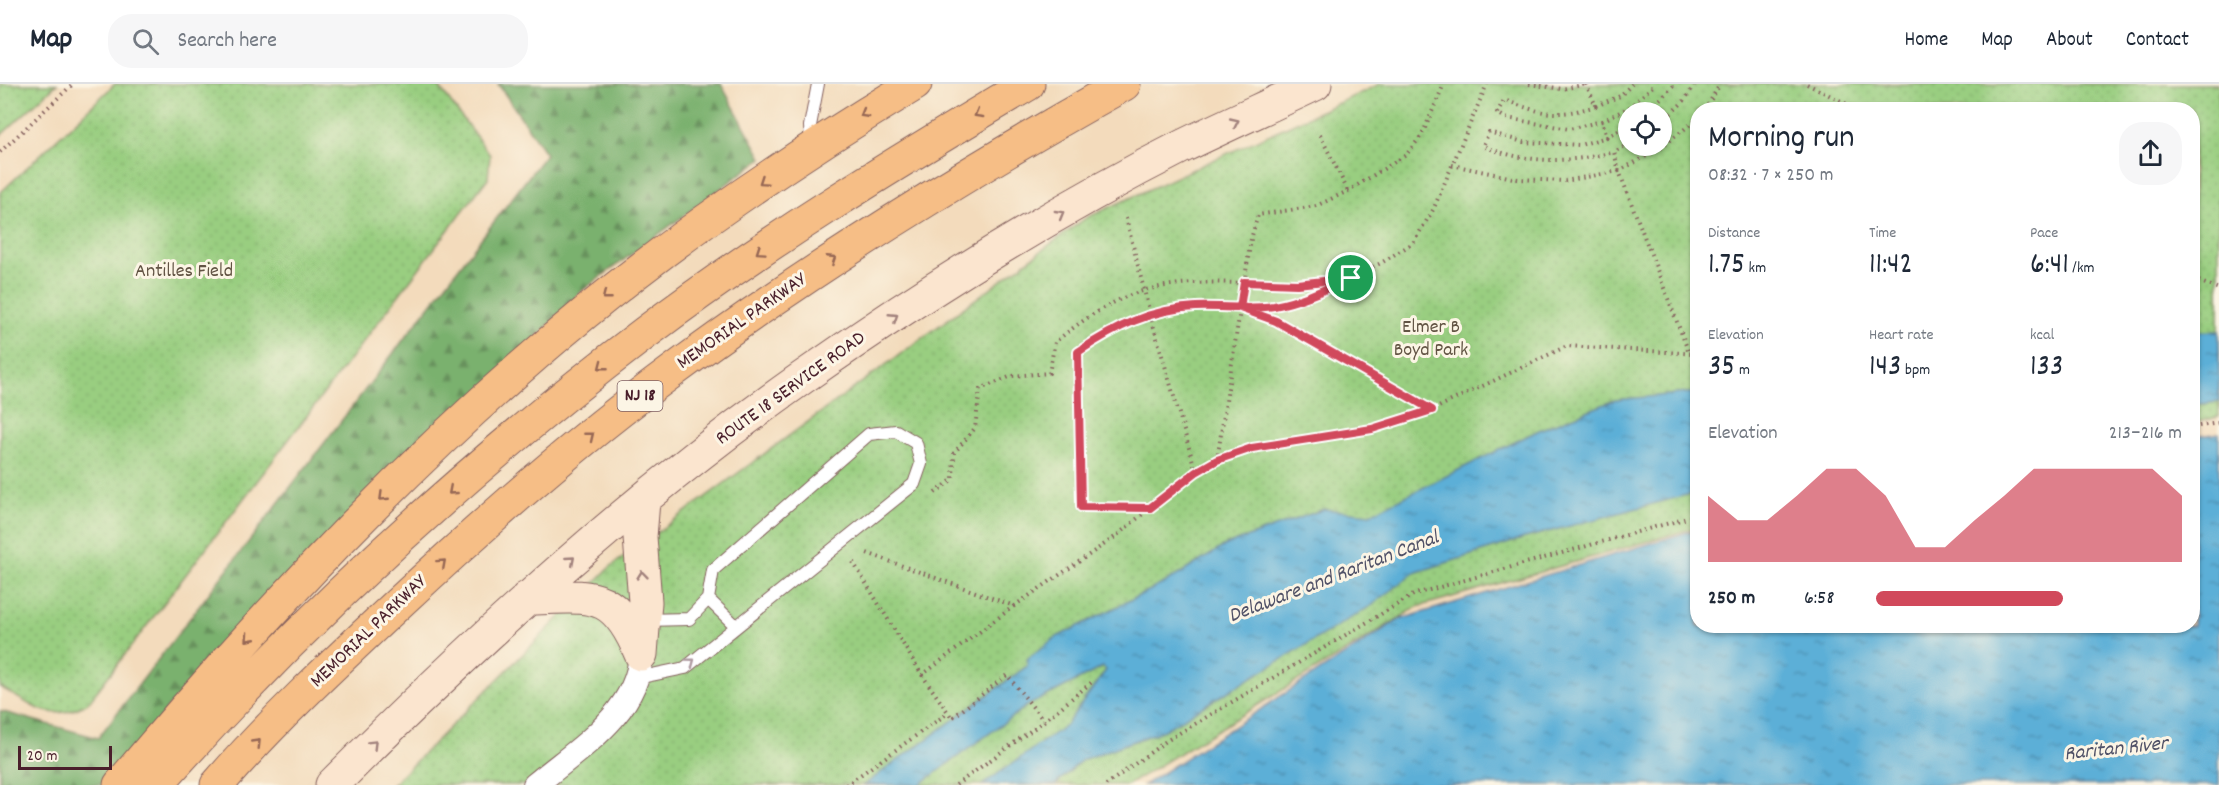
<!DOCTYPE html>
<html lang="en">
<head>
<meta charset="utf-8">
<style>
	:root { --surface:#fff; --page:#f6f6f7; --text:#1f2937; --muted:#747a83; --line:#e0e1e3; --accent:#d1495b }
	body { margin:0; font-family:Dekko,sans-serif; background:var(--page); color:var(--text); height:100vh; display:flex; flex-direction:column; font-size:22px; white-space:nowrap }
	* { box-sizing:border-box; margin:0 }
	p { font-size:20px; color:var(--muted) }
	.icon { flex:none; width:33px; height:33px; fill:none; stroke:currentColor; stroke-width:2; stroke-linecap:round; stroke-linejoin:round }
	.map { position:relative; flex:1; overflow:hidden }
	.details { position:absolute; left:1690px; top:18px; width:510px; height:531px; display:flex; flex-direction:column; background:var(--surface); border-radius:24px; box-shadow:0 2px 4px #0004 }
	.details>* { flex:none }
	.buttons { position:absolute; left:1618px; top:18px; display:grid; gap:12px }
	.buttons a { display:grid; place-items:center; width:54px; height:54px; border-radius:50%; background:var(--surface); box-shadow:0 2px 4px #0004; font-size:30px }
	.scale { position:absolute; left:18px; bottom:15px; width:94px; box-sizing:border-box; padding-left:6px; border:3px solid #4a1f2b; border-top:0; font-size:16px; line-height:21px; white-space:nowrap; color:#4a1f2b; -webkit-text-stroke:4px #fcf5e5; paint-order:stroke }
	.pin { position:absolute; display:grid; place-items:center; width:51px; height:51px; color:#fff; margin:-26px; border:3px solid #fff; border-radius:50%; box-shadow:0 2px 6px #0007 }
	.round { display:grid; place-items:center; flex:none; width:63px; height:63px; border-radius:24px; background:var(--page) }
	.headline { display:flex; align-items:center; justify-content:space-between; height:102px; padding:0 18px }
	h1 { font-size:33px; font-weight:600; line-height:45px }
	.metrics { display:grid; grid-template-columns:repeat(3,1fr); gap:9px; height:102px; padding:6px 18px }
	.metrics div { display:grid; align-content:center }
	.metrics b { font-size:30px; font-weight:600 }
	.metrics small { font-size:16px; font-weight:400 }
	.metrics p { font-size:16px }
	.chart { height:168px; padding:12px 18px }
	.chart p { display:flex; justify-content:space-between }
	.chart svg { width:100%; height:108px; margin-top:6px; fill:var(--accent); opacity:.7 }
	ul { padding:0 18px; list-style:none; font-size:20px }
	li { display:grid; grid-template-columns:96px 72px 1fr; align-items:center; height:45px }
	li i { height:15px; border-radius:8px; background:var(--accent) }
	header { display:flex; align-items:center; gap:36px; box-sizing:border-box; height:84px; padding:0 30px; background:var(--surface); border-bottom:2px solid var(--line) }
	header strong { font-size:28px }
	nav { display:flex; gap:33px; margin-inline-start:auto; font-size:21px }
	.search { width:420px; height:54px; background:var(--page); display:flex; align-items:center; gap:15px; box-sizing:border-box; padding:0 21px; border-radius:24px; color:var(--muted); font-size:22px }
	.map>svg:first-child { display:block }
	.forest { fill:url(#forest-firs); stroke:#62684c; stroke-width:1.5 }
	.park { fill:url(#park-dots); stroke:#727656; stroke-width:1.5; fill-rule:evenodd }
	.water { fill:url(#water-ripples); stroke:#536781; stroke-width:1.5 }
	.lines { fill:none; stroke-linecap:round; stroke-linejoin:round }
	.lane-casing { stroke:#85615e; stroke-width:14 }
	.street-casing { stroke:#85615e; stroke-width:26 }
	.secondary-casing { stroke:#85615e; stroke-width:35 }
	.highway-casing { stroke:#85615e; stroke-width:35 }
	.path { stroke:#85615e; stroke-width:4; stroke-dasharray:1.5 4.5; stroke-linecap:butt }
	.lane { stroke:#fff; stroke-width:12 }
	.street { stroke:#fff; stroke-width:24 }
	.secondary { stroke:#fbe5cf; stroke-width:33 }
	.highway { stroke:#f6be86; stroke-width:33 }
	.oneway { stroke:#976754 }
	.oneway2 { stroke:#a2827d }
	.oneway3 { stroke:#ae9aa0 }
	.route-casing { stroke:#fff; stroke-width:12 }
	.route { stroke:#d1495b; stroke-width:8 }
	.labels { text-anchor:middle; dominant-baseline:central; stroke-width:6; stroke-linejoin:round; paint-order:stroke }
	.shield { fill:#fcf5e5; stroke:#7f5f63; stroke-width:1.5 }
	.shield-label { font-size:18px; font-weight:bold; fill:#4a1f2b }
	.park-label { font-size:20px; fill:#625444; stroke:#fcf5e5 }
	.street-label { font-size:20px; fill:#4a1f2b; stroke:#fcf5e5 }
	.water-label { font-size:21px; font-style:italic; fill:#505167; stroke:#fcf5e5 }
</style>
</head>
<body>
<header>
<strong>Map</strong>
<div class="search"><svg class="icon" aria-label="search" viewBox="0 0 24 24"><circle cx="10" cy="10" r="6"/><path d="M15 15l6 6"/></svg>Search here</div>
<nav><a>Home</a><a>Map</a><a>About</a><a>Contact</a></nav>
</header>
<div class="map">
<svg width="2219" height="701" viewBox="0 0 2219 701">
	<defs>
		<pattern id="forest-firs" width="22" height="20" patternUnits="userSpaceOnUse" patternTransform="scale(1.5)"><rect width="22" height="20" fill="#7ab16e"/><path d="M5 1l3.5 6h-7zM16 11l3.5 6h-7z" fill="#668f5b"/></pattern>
		<pattern id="park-dots" width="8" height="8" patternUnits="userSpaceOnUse" patternTransform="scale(1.5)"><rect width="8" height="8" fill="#99ce80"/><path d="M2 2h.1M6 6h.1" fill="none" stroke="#85b06f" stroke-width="1.8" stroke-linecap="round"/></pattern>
		<pattern id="water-ripples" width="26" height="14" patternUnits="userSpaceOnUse" patternTransform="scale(1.5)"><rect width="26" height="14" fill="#5cafd7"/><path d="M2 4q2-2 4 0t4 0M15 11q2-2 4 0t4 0" fill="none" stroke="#4e8eaf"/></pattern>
	</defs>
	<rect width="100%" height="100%" fill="#fcf5e5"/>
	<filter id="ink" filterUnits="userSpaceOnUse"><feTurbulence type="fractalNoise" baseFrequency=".0167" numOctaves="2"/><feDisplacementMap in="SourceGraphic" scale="12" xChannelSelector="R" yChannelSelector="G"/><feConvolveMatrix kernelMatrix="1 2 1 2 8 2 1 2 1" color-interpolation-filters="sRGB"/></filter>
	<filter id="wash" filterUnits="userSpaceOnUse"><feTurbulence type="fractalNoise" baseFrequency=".008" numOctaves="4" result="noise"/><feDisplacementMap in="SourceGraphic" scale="24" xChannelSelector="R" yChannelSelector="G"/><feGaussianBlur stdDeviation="1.35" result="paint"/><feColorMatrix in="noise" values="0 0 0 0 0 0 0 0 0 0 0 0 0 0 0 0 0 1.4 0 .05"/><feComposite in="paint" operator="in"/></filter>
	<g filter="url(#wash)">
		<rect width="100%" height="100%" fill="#f3dbbc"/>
		<path class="forest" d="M498 0H721L762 74 583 206 169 622 110 701H0V627L98 654 546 70Z"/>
		<path class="park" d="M0 0H57L0 52Z
			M115 0H437L490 71 488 94 88 619C50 641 34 622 0 603V109Z
			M1380 0H2219V333L2193 339V26H1698V443L1417 523 1128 701H392L610 483 1086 134ZM1629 28H1662V62H1629Z"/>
		<path class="water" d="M2219 247V318L2193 321V248Z
			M1698 308V408L1525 454 1414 489 1371 522 1164 646 1082 676 1055 701H982L1066 641 1106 586 1103 583 1027 622 919 701H864L1027 582V575L1055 554 1168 497 1226 461 1324 425 1370 430 1539 346 1615 316Z
			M2219 349V701H1144L1398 536 1698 445V542H2193V353Z"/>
	</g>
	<g filter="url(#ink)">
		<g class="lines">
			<defs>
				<path id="lane" d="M811 61 810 42 818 0
					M708 515 736 542
					M637 594 685 584 914 400 921 380 916 359 896 347 869 350 713 486 708 515 689 535 644 536"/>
				<path id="street" d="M535 701C576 666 638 630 641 570"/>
				<path id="secondary" d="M527 514C591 513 613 503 641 570
					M641 570 645 518 640 453 643 417
					M332 701C479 554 632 414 802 294 923 209 1051 129 1183 62 1226 41 1271 21 1315 0"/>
				<path id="highway" d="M120 701C262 532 414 369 585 229 689 144 800 69 915 0
					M156 701C303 536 468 383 645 249 767 157 897 78 1028 0
					M217 701C273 636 338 576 401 517 487 437 575 359 670 289 815 181 967 88 1124 0"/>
			</defs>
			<use href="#lane" class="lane-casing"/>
			<use href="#street" class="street-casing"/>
			<use href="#secondary" class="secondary-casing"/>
			<use href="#highway" class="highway-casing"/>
			<path class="path" d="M1529 0 1562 5 1587 0
				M1586 0 1596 22 1620 12 1632 0
				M1807 0 1859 26
				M1596 22C1555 34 1543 30 1504 16L1497 29 1506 34 1569 45 1602 37
				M1705 26 1720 0
				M1647 28 1675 0
				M1662 38 1684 17 1695 0
				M1629 41 1607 53 1602 37 1630 23 1655 0
				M1320 51 1348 107
				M1607 53 1580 61 1523 58 1489 48 1483 62C1527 80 1569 79 1614 68
				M1629 60 1614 68 1619 87 1661 64 1698 34
				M0 68 73 0
				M1452 81 1518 95 1565 97 1619 87 1689 269
				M1126 134 1150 230 1194 223 1273 222 1308 213 1381 179 1413 159 1433 126 1487 0
				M2193 195 2219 205
				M1243 225 1276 237 1432 326
				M2193 343 2219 339
				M1217 376 1251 155 1258 131 1316 122 1348 107 1406 71 1422 51 1444 0
				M935 409 953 395 954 369 975 344 980 305 1012 292 1049 289 1055 258C1081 237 1112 215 1146 206 1196 193 1246 201 1296 200 1314 200 1333 196 1351 194
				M1150 424 1196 388 1217 376 1252 364 1372 345 1432 326 1567 262 1698 270
				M853 478 922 591 1014 522 864 468
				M1014 522 1115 453 1150 424 1081 423 1078 269 1110 246 1150 230 1196 388
				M922 591 952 634 1007 591 1044 637
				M846 701 948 629
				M956 701 1044 637 1092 598
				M1106 701 1166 657 1415 510 1698 431"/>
			<use href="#lane" class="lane"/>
			<use href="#street" class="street"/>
			<use href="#secondary" class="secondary"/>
			<use href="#highway" class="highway"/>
		</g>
		<defs><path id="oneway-chevron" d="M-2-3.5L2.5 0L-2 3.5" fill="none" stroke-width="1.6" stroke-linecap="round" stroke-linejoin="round" transform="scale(1.5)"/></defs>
		<g class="oneway">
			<use href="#oneway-chevron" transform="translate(864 30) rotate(150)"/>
			<use href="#oneway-chevron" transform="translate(978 30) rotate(150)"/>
			<use href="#oneway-chevron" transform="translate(763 97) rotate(146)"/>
			<use href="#oneway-chevron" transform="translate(760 167) rotate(146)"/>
			<use href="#oneway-chevron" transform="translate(832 175) rotate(-33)"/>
			<use href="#oneway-chevron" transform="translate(606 212) rotate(142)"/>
			<use href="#oneway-chevron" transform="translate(602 282) rotate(142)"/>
			<use href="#oneway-chevron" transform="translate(590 352) rotate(-39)"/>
			<use href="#oneway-chevron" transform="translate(452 407) rotate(139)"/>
			<use href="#oneway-chevron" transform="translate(383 413) rotate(136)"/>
			<use href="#oneway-chevron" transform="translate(442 479) rotate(-42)"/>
			<use href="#oneway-chevron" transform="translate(249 554) rotate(132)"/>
			<use href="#oneway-chevron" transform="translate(257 659) rotate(-46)"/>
		</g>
		<g class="oneway2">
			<use href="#oneway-chevron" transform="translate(1235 38) rotate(-25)"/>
			<use href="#oneway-chevron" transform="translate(1060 130) rotate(-30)"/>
			<use href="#oneway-chevron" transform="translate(894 233) rotate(-33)"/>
			<use href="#oneway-chevron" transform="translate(571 476) rotate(-41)"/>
			<use href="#oneway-chevron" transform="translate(642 491) rotate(-96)"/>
			<use href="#oneway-chevron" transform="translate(373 660) rotate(-45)"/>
		</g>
		<use class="oneway3" href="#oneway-chevron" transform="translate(691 578) rotate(-37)"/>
	</g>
	<g class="lines" filter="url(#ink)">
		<defs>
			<path id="route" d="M1351 194C1326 205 1301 217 1274 222 1248 226 1222 222 1196 223 1151 225 1115 243 1078 268L1081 423 1150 424 1196 388 1217 376 1252 364 1372 345 1432 326 1276 237 1240 224 1244 198 1297 200 1351 194"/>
		</defs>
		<use href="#route" class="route-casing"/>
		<use href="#route" class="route"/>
	</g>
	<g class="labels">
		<rect class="shield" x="617.5" y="297" width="45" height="30" rx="4.5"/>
		<g class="shield-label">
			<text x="640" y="312">NJ 18</text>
		</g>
		<g class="park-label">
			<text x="184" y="188">Antilles Field</text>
			<text x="1431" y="244">Elmer B<tspan x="1431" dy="23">Boyd Park</tspan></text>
		</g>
		<g class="street-label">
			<text transform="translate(742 238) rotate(-35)">MEMORIAL PARKWAY</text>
			<text transform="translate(791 305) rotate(-36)">ROUTE 18 SERVICE ROAD</text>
			<text transform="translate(369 548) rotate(-44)">MEMORIAL PARKWAY</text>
		</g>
		<g class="water-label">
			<text transform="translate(1334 494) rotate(-21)">Delaware and Raritan Canal</text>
			<text transform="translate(2116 666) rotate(-6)">Raritan River</text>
		</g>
	</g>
</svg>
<div class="buttons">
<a><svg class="icon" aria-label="locate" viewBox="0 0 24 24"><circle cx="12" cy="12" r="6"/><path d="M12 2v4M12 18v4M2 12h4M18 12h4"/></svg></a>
</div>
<div class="scale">20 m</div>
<div class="pin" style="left:1351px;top:194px;background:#1e9e55"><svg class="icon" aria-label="arrive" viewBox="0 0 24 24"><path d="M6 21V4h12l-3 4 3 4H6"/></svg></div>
<section class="details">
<div class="headline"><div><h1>Morning run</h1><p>08:32 · 7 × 250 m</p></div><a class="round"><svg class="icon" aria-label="share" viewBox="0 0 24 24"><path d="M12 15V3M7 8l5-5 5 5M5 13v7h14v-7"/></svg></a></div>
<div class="metrics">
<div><p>Distance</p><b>1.75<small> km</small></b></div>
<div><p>Time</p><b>11:42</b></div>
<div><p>Pace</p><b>6:41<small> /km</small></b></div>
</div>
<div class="metrics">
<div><p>Elevation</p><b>35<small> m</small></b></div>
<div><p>Heart rate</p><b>143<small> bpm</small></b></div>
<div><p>kcal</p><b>133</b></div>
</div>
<div class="chart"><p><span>Elevation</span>213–216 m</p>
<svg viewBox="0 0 160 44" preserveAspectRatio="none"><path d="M0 44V17L10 27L20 27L30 17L40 6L50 6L60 17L70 38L80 38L90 27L100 17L110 6L120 6L130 6L140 6L150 6L160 17V44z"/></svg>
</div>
<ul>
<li><b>250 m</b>6:58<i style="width:61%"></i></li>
</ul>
</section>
</div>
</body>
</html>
